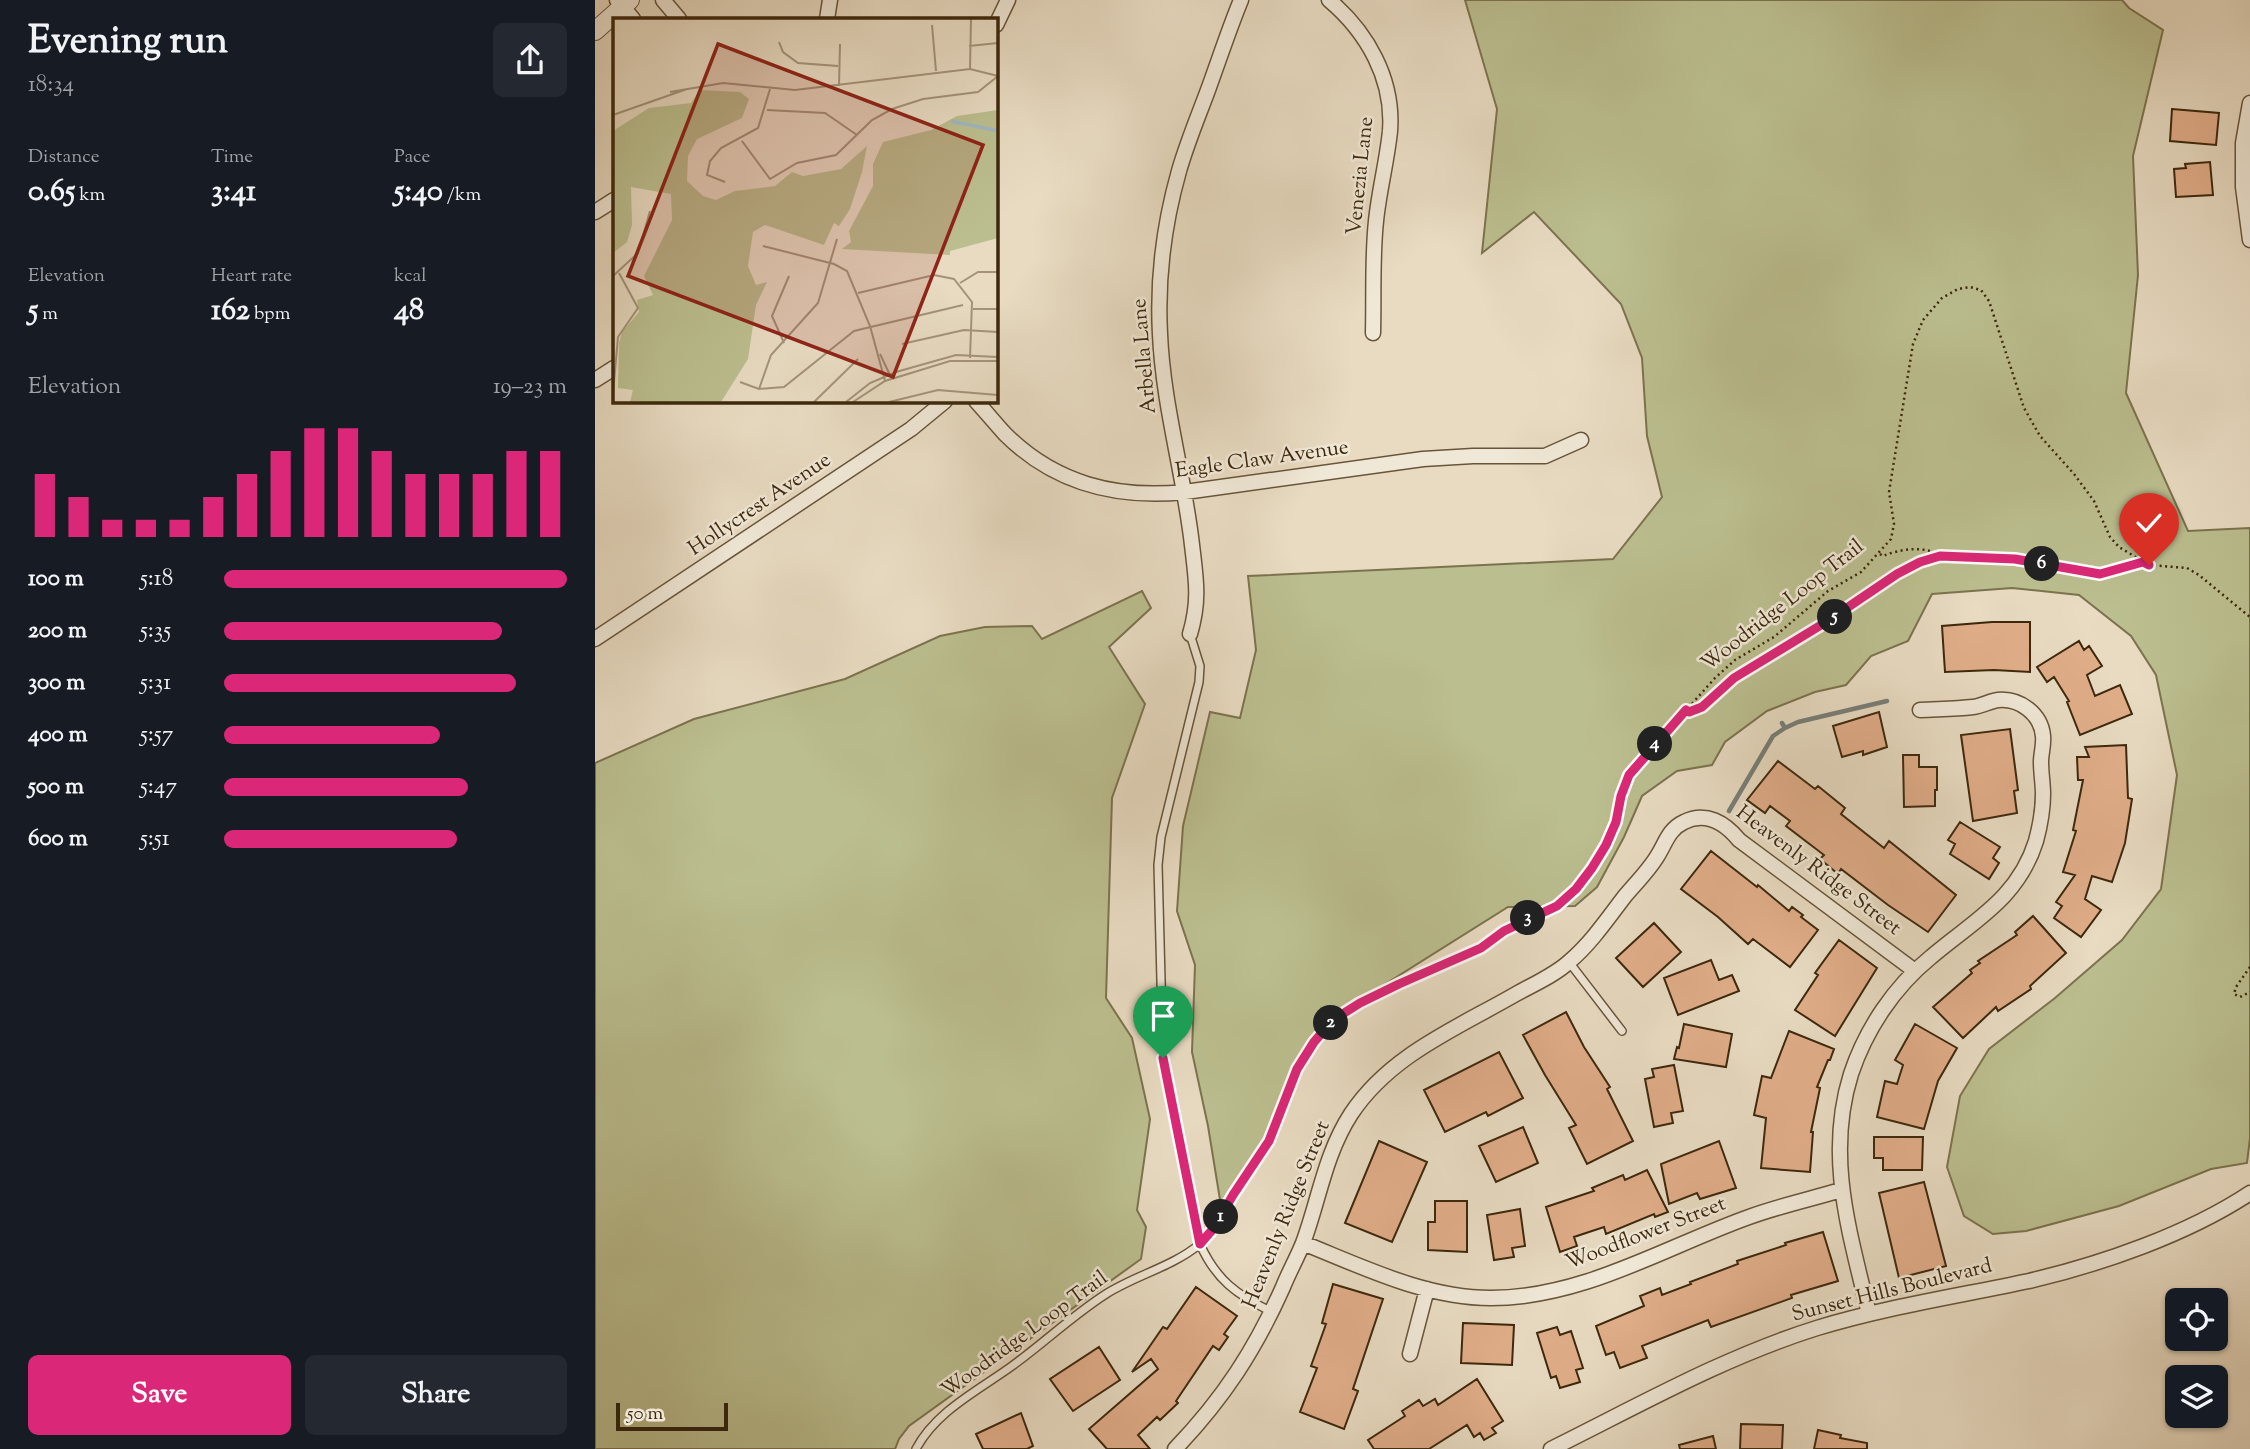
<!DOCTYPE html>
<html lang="en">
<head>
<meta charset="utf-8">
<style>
	:root { --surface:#171b24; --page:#242831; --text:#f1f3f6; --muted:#9ea1a6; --accent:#db2777 }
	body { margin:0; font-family:"Sorts Mill Goudy",serif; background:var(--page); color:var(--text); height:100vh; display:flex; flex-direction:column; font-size:26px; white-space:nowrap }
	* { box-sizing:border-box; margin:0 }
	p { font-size:23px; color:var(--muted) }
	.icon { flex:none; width:38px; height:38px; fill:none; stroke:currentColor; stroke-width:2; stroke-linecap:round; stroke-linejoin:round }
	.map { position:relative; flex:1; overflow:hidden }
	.sheet { display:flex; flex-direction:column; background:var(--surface); width:595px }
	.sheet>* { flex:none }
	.buttons { position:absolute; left:1570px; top:1288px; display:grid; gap:14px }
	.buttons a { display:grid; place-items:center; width:63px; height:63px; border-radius:10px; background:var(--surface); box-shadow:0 2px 5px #0004; font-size:35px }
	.scale { position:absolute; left:21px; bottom:18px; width:112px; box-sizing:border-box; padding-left:7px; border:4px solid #3d280d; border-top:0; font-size:19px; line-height:24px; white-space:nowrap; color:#3d280d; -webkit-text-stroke:5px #f0e8d7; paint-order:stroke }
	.pin { position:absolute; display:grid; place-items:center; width:60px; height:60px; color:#fff; margin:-72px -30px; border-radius:50% 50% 50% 0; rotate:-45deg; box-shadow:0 0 7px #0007 }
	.pin .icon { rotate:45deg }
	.km { position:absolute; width:35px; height:35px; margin:-18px; border-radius:50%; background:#222; color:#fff; font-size:19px; line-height:35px; text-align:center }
	.round { display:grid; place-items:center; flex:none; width:74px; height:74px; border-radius:10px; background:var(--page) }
	.summary { display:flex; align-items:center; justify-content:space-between; height:119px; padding:0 28px }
	h1 { font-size:38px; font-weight:700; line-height:52px }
	.metrics { display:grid; grid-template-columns:repeat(3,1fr); gap:10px; height:119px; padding:7px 28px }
	.metrics div { display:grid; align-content:center }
	.metrics b { font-size:30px; font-weight:700 }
	.metrics small { font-size:19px; font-weight:400 }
	.metrics p { font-size:19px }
	.chart { height:196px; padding:14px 28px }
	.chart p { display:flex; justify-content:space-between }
	.chart svg { width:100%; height:126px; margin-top:7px; stroke:var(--accent); stroke-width:6 }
	.button { display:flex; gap:14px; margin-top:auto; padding:14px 28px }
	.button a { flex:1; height:80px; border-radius:10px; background:var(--accent); color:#fff; font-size:28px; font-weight:700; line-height:80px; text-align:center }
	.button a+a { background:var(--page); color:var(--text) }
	ul { padding:0 28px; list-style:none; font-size:23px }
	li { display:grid; grid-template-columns:112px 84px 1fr; align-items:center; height:52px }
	li i { height:18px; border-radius:9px; background:var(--accent) }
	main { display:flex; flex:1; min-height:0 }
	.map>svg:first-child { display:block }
	.green { fill:#bbbe8f; stroke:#7c734e; stroke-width:2 }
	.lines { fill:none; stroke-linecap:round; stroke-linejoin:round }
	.stream { stroke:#777e78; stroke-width:4.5 }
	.building { fill:#e0ad89; stroke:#3d280d; stroke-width:2 }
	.service-casing { stroke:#68553a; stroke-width:10 }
	.minor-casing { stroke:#68553a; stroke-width:17 }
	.tertiary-casing { stroke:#68553a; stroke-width:20 }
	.path { stroke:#3d280d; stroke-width:2.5; stroke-dasharray:2 3.5; stroke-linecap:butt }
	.service { stroke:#f0e8d7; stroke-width:7 }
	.minor { stroke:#f0e8d7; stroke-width:14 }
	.tertiary { stroke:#f0e8d7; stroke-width:18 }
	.route-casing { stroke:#fff; stroke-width:14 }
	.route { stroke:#db2777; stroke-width:9 }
	.labels { text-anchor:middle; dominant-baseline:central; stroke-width:5; stroke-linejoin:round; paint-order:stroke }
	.street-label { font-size:21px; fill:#3d280d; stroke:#f0e8d7 }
	.inset-river { fill:none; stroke:#9eb8c0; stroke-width:3.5 }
	.inset-road { fill:none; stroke:#a4937a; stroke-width:2 }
	.view { fill:#8f2418; fill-opacity:0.15; stroke:#8f2418; stroke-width:3.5 }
	.inset-edge { fill:none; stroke:#3d280d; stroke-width:3.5 }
</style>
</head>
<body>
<main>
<section class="sheet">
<div class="summary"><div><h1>Evening run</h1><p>18:34</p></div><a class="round"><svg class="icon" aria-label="share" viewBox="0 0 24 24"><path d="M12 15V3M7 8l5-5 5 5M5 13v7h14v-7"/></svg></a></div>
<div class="metrics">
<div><p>Distance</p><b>0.65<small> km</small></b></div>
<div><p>Time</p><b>3:41</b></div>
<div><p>Pace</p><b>5:40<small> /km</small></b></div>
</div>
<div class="metrics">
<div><p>Elevation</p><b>5<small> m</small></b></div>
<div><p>Heart rate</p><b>162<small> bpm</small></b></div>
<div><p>kcal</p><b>48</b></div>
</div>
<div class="chart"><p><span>Elevation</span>19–23 m</p>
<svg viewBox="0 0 160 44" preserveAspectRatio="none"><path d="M5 44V22M15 44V30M25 44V38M35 44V38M45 44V38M55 44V30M65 44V22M75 44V14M85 44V6M95 44V6M105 44V14M115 44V22M125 44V22M135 44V22M145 44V14M155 44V14"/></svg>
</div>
<ul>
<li><b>100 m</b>5:18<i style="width:100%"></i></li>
<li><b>200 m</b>5:35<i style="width:81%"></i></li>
<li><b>300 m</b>5:31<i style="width:85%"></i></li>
<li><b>400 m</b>5:57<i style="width:63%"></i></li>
<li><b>500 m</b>5:47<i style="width:71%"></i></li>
<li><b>600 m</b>5:51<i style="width:68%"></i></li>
</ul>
<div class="button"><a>Save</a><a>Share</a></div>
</section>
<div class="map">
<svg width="1655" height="1449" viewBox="0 0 1655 1449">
	<rect width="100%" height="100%" fill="#e8dbc2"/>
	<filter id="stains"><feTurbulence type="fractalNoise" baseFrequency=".00286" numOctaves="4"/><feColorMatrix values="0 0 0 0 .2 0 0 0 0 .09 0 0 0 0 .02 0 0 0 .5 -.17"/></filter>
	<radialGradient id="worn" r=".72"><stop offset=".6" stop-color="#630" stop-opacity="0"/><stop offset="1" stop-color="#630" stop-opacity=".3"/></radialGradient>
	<path class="green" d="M870 0H1527L1534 8 1568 30 1538 156 1543 275 1531 393 1593 531 1655 528V1138L1652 1163 1616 1169 1524 1206 1431 1231 1398 1234 1369 1216 1352 1167 1365 1096 1394 1049 1460 998 1527 940 1566 889 1582 775 1561 675 1536 636 1484 595 1417 588 1337 594 1313 641 1276 656 1251 685 1220 692 1172 711 1130 742 1117 765 1082 771 1047 796 1029 837 1002 887 980 906 913 907 722 1027 671 1142 626 1206 613 1126 597 1052 600 965 582 911 588 826 615 712 645 718 661 650 653 576 1018 559 1067 497 1052 436 1047 358 1026 304 939 212 887 253 902 109Z
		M547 591 556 608 514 647 550 704 517 798 511 998 537 1038 555 1119 542 1210 551 1227 546 1259 314 1426 304 1439 300 1449H0V763L99 719 250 679 345 636 390 627 437 626 447 639Z"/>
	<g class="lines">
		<path class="stream" d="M1190 728 1203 722 1292 701
			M1134 811 1178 736 1190 728 1187 723"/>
	</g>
	<path class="building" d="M1577 109 1624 113 1621 145 1575 141Z
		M1615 162 1618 195 1581 197 1579 169 1591 168 1590 164Z
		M1397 622H1435V672L1399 670 1350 672 1347 626Z
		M1484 641 1489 650 1494 646 1507 666 1492 675 1500 696 1525 685 1537 714 1485 735 1472 702 1474 701 1459 677 1452 682 1442 667Z
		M1284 712 1292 747 1268 755V751L1247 757 1238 726Z
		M1415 729 1423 790 1419 791 1422 813 1378 821 1366 735Z
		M1531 745 1533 798 1537 799 1530 843 1517 882 1497 876 1490 899 1506 910 1486 937 1459 918 1467 906 1461 902 1480 875 1468 872 1481 831 1478 830 1488 780H1483L1482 757H1494L1490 747Z
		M1308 755H1324V767H1342V790H1340V806L1309 807Z
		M1183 761 1220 789 1223 786 1250 808 1246 814 1289 848 1294 841 1361 895 1333 932 1293 905 1246 869 1243 874 1225 859 1229 855 1191 826 1195 821 1175 806 1170 813 1152 800Z
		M1365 822 1405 847 1398 858 1404 863 1394 879 1355 854 1360 844 1353 840Z
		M1116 851 1162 887 1163 885 1194 911 1197 907 1208 915 1206 917 1223 930 1195 967 1158 939 1153 944 1123 917 1086 889Z
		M1438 916 1471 953 1435 986 1436 989 1403 1011 1401 1007 1368 1038 1338 1007 1377 973 1375 970 1385 963 1383 961 1422 935 1420 932Z
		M1059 923 1086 952 1048 987 1021 958Z
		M1244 940 1282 968 1240 1036 1200 1010 1223 975 1220 973Z
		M1116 960 1124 980 1137 975 1144 991 1083 1015 1069 978Z
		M971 1012 989 1047 1015 1087 1012 1089 1038 1141 992 1164 974 1128 981 1125 950 1075 928 1035Z
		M1089 1024 1137 1034 1131 1067 1079 1059 1082 1047 1084 1048Z
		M1320 1024 1362 1048 1343 1081 1329 1129 1282 1117 1290 1081 1302 1084 1308 1065 1300 1060Z
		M1194 1031 1239 1049 1235 1060H1233L1222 1087 1225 1088 1216 1132H1218L1215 1172 1166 1168 1171 1118 1159 1115 1167 1076 1176 1078Z
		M904 1052 928 1098 893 1116 891 1112 850 1132 829 1090Z
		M1079 1065 1088 1111 1076 1113 1078 1123 1059 1127 1050 1079 1059 1077 1057 1069Z
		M928 1127 943 1163 901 1182 884 1146Z
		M1279 1137H1328L1327 1170H1288V1158H1279Z
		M784 1141 832 1162 797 1242 750 1223Z
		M1124 1141 1141 1188 1105 1199 1102 1193 1074 1204 1066 1164Z
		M1052 1170 1073 1212 1060 1217 1059 1214 1011 1234 1009 1227 979 1237 982 1246 965 1252 951 1207 999 1191 997 1188 1028 1175 1030 1180Z
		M1329 1182 1351 1266 1304 1278 1284 1193Z
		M840 1201H872V1252L833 1250V1222H840Z
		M925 1209 930 1246 917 1248 919 1257 899 1260 892 1215Z
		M1228 1232 1243 1281 1196 1295 1197 1298 1116 1327 1113 1320 1047 1346 1052 1358 1025 1368 1019 1352 1011 1355 1001 1326 1049 1306 1045 1296 1065 1288 1067 1295 1096 1284 1095 1282 1143 1264 1142 1261 1191 1245 1190 1243Z
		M738 1284 788 1299 758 1389 763 1391 749 1429 705 1412 722 1368 716 1366 731 1324 727 1323Z
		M601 1287 642 1316 629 1334 633 1337 624 1350 618 1346 581 1401 583 1403 565 1420 562 1417 543 1435 555 1449H512L494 1429 563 1369 556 1359 537 1372 568 1327 572 1329Z
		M868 1323 919 1325 917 1365 866 1363Z
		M962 1327 965 1335 976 1331 988 1368 981 1370 985 1382 965 1388 961 1376 956 1378 942 1333Z
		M504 1347 525 1380 478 1411 455 1379Z
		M882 1379 908 1421 897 1428 901 1433 889 1440 885 1433 879 1437 872 1425 834 1449H779L773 1440 810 1416 807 1411 824 1400 828 1406 840 1399 843 1405Z
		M426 1413 438 1446 432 1449H388L381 1434Z
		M1146 1424 1188 1425 1187 1449H1145Z
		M1223 1430 1246 1435 1245 1438 1272 1443V1449H1219Z
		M1118 1436 1121 1449H1085L1084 1445Z"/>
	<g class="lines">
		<defs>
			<path id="service" d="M595 634 605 666 604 682 566 837 563 865 568 1057 605 1244C621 1280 642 1295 677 1312
				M974 962 1027 1031
				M321 1449C341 1411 384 1390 417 1366 449 1343 478 1315 511 1294 541 1275 577 1267 605 1244"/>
			<path id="minor" d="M22 0 38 19
				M68 0 84 19
				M734 0C772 32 799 79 795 131 792 161 784 191 781 221 777 258 779 296 778 333
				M232 19 235 0
				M401 25 413 0
				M1655 103 1648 143V187L1655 240
				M0 212 19 200
				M0 380 19 368
				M381 401C391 412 400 423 410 434 460 484 521 499 590 492L828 459 878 456H950L986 440
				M595 634C605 600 601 579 597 545 589 474 568 405 565 334 562 279 569 224 584 171 592 143 603 117 613 90 624 60 634 29 646 0
				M0 639 316 429 350 401
				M708 1243C768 1267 830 1298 896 1298 988 1298 1070 1247 1154 1217 1184 1206 1216 1199 1246 1190
				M1274 1314C1255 1233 1230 1157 1256 1074 1271 1029 1299 987 1336 957 1378 921 1423 899 1441 841 1445 826 1448 810 1448 794 1448 784 1446 773 1446 762 1446 753 1449 745 1448 736 1446 714 1425 698 1403 700 1395 701 1387 706 1378 707 1360 709 1342 709 1325 710
				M815 1354 832 1289
				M580 1449C628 1399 660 1350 688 1287 694 1272 702 1258 708 1243 724 1200 730 1154 756 1114 795 1055 862 1028 921 994 939 984 960 975 975 961 997 942 1013 918 1030 896 1041 883 1055 869 1063 855 1071 842 1074 829 1089 822 1111 811 1130 823 1144 840L1320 971
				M956 1449C1043 1406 1129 1357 1222 1328 1291 1307 1363 1296 1434 1281 1507 1264 1593 1234 1655 1193"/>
			<path id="tertiary" d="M0 31 35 0"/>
		</defs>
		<use href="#service" class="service-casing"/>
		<use href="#minor" class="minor-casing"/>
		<use href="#tertiary" class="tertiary-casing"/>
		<path class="path" d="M1285 554 1288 556C1305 549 1330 545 1345 556
			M1091 710 1094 712 1107 707 1139 678 1325 562 1345 556 1420 559 1505 574 1546 563
			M1655 967 1641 987 1639 994 1645 997 1655 992
			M614 1234C624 1223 630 1207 639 1194 650 1176 664 1159 674 1141 698 1098 697 1057 738 1021 777 986 839 973 885 948 900 940 914 929 929 920 949 910 968 904 983 887 998 869 1012 847 1020 824 1028 801 1027 786 1042 765L1120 678 1140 660 1179 637 1233 591 1266 572 1296 539 1299 524 1294 492 1318 344 1328 320 1347 298 1363 289 1375 287 1386 290 1394 301 1429 408 1445 436 1479 474 1499 501 1515 537 1524 547 1554 565 1592 568 1604 575 1655 617"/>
		<use href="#service" class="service"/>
		<use href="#minor" class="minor"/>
		<use href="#tertiary" class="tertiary"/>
	</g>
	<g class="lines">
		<defs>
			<path id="route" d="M568 1058 605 1244 618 1229 638 1195 674 1141 702 1069 719 1042 738 1020 765 1003 804 984 886 948 909 931 962 906 981 889 997 868 1011 845 1021 822 1026 796 1034 775 1091 710 1094 712 1107 707 1139 678 1231 622 1302 574 1325 562 1345 556 1420 559 1505 574 1548 562 1554 565"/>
		</defs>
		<use href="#route" class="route-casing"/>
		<use href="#route" class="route"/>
	</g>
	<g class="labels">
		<g class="street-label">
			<text transform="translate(766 176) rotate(-84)">Venezia Lane</text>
			<text transform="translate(550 356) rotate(-95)">Arbella Lane</text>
			<text transform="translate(667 460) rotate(-8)">Eagle Claw Avenue</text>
			<text transform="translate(165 505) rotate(-34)">Hollycrest Avenue</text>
			<text transform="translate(1188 606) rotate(-38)">Woodridge Loop Trail</text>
			<text transform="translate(1223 871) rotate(37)">Heavenly Ridge Street</text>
			<text transform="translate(692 1215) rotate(-68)">Heavenly Ridge Street</text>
			<text transform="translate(1051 1234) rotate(-21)">Woodflower Street</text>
			<text transform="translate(1297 1291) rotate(-14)">Sunset Hills Boulevard</text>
			<text transform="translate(430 1335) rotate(-36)">Woodridge Loop Trail</text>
		</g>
	</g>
	<g transform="translate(18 18)">
		<rect width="385" height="385" fill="#e8dbc2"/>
		<path d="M87 72 127 74 136 81 129 100 84 121 75 138 74 163 90 178 103 182 122 173 162 168 179 154 190 158 228 151 254 128 249 154 237 191 226 208 221 205 211 227 152 207 140 214 135 248 143 267 154 264 143 287 135 341 108 384H17L20 372 5 370 6 325 9 314 26 294 24 282 40 277 31 258 59 202 58 176 18 169 19 207 14 224 0 235V113L36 90 78 85ZM385 92V220L337 233V237L229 231 238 224 236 213 260 168V146L270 124 318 112 344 98Z" fill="#bbbe8f"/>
		<path class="inset-river" d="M338 103 385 113"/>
		<path class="inset-road" d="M319 7 323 53M166 24 170 34 185 45 225 48M356 28 385 25M357 51 358 1M226 68 227 26M57 74 110 65 182 72 357 51 385 58M154 92 212 95 244 117M0 97 74 71M129 123 157 161 184 145 223 137 259 102 279 91 310 81 365 74 385 58M112 164 94 157 97 143 108 130 145 110 157 71M150 228 221 246 234 253 257 308 272 363M0 258 25 235 37 193M347 265 365 254H385M245 275 321 257 341 261 359 284 357 340M360 291H385M171 325 159 298 176 258M289 326 351 312 385 314M267 336 277 357M127 364 146 371 171 369 241 313 350 287M146 371 158 337 205 285 224 221M0 375 5 319 25 290 6 255M201 384 245 341M233 384 257 365 283 354 343 337 385 339M240 384 272 363 337 343H385M276 384 325 372 385 377"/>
		<path class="view" d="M105 26 370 127 280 359 15 258Z"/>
		<rect width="385" height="385" class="inset-edge"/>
	</g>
	<rect width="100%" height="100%" filter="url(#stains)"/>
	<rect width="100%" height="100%" fill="url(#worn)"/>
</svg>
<div class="buttons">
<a><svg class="icon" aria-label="locate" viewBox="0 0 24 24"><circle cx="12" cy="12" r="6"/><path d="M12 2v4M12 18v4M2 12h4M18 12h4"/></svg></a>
<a><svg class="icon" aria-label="layers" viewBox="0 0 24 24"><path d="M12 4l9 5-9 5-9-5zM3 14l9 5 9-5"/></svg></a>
</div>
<div class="scale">50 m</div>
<div class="pin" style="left:568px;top:1058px;background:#1e9e55"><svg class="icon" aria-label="arrive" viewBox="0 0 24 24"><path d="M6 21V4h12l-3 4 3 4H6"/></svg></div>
<div class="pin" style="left:1554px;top:565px;background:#d93025"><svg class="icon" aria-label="check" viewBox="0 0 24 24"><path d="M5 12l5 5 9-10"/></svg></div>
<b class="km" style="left:626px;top:1217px">1</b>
<b class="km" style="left:736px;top:1023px">2</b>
<b class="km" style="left:933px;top:918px">3</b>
<b class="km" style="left:1060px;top:744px">4</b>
<b class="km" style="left:1240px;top:617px">5</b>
<b class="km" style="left:1447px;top:564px">6</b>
</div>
</main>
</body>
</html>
